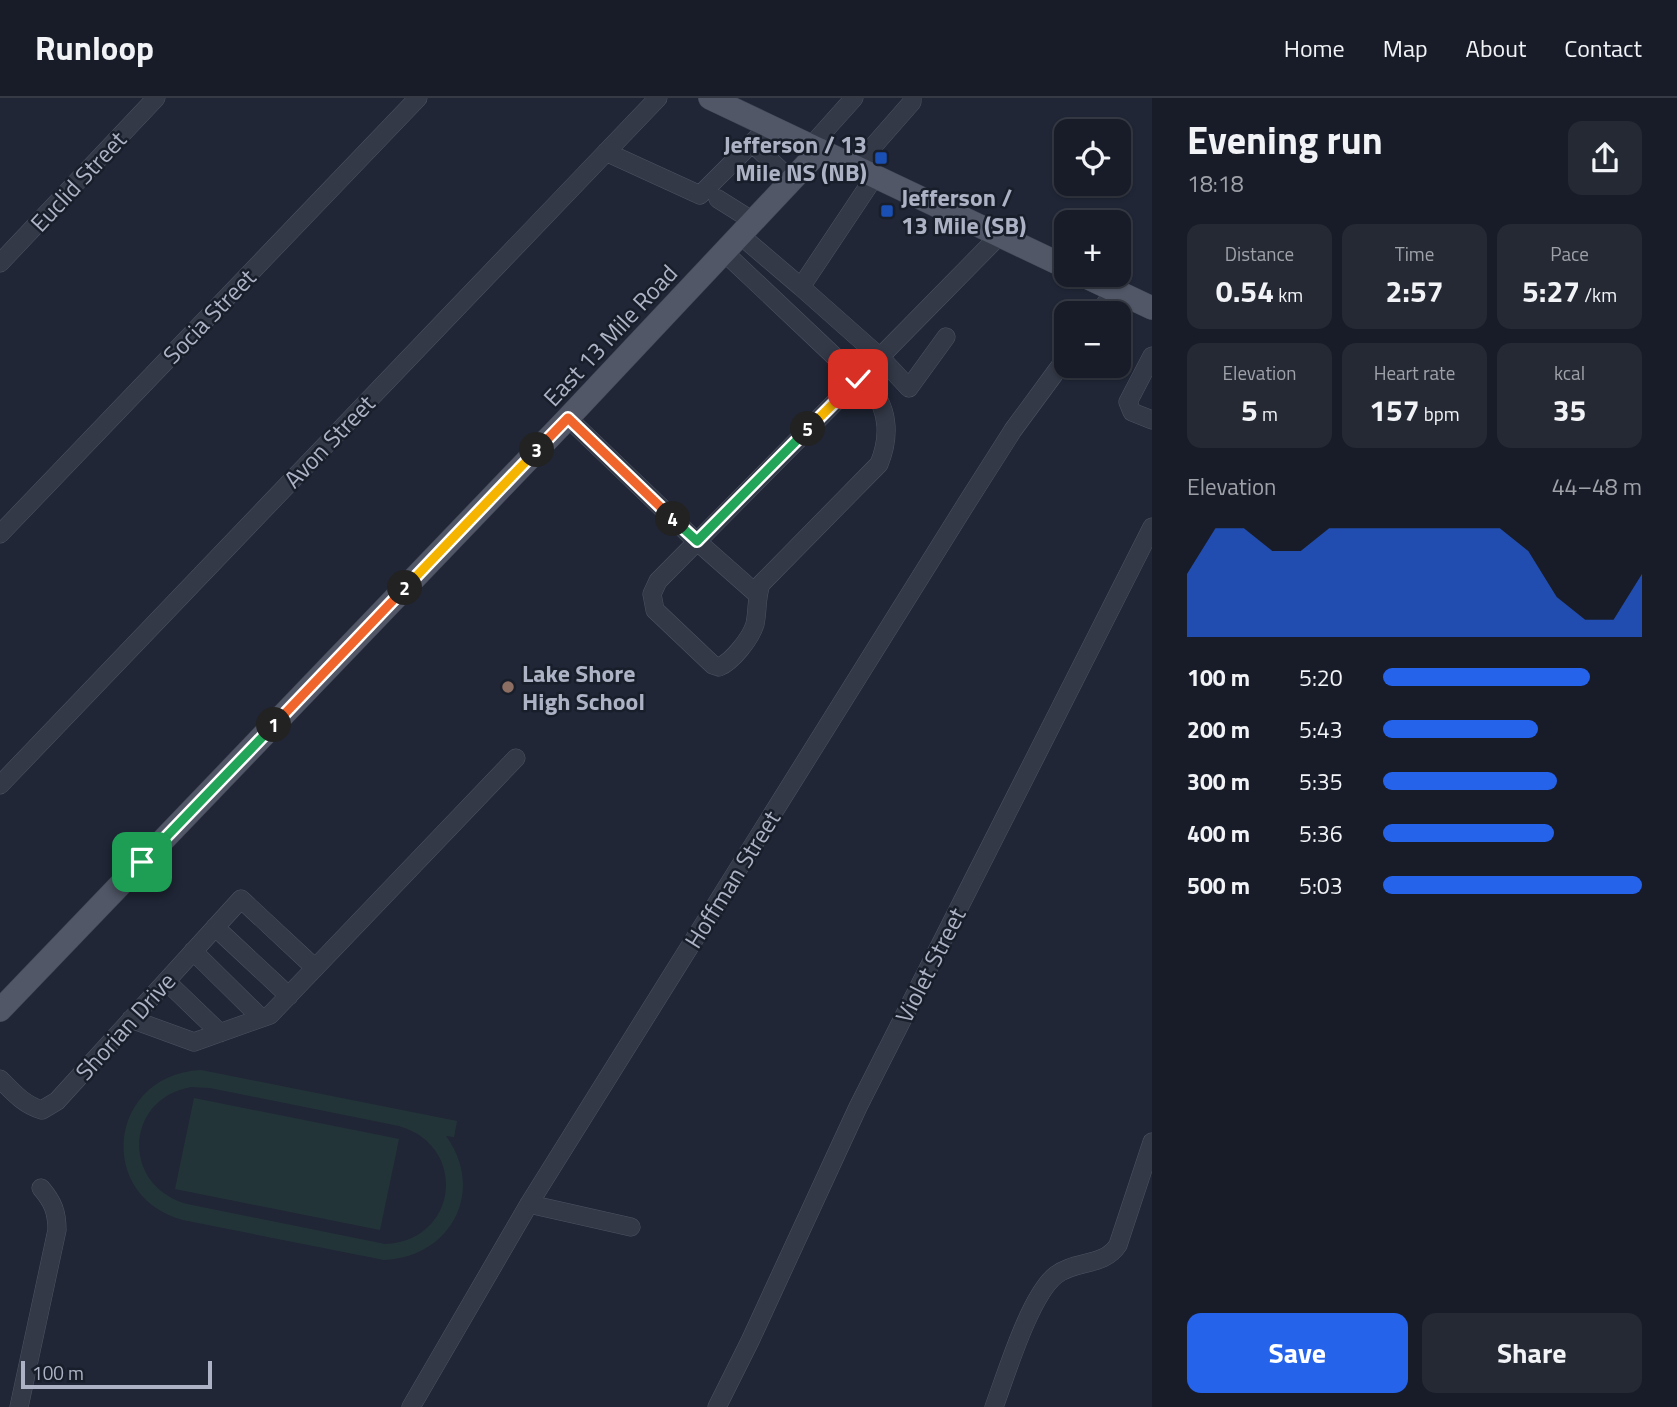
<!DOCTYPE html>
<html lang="en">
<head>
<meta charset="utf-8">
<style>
	:root { --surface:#181c28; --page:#252934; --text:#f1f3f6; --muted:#9fa1a8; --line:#363a45; --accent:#2563eb }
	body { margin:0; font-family:"Titillium Web",sans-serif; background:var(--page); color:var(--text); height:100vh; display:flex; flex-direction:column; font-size:26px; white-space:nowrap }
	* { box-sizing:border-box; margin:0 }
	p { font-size:23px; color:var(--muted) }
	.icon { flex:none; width:38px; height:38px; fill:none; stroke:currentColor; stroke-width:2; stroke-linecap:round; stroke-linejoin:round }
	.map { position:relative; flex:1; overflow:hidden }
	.sheet { display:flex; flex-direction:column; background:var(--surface); width:525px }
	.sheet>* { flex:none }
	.controls { position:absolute; left:1054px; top:21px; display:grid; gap:14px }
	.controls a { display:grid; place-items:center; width:77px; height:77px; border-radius:14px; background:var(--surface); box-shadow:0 2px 5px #0004,0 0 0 2px var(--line); font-size:35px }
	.scale { position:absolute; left:21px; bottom:18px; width:191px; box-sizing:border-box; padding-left:7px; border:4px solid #adb3c4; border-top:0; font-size:19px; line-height:24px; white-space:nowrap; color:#adb3c4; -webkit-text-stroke:5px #191e2b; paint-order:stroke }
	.pin { position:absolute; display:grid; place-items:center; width:60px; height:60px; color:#fff; margin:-30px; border-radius:14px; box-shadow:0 4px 10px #0006 }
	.km { position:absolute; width:35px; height:35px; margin:-18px; border-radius:50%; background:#222; color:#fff; font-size:19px; line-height:35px; text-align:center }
	.round { display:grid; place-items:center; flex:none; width:74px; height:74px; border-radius:14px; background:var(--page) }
	.summary { display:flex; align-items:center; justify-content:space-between; height:119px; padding:0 35px }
	h1 { font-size:38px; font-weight:700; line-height:52px }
	.stats { display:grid; grid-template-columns:repeat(3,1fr); gap:10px; height:119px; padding:7px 35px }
	.stats div { display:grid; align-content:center; border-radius:14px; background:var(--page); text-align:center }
	.stats b { font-size:30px; font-weight:700 }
	.stats small { font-size:19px; font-weight:400 }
	.stats p { font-size:19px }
	.chart { height:196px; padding:14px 35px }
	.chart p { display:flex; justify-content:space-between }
	.chart svg { width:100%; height:126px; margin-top:7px; fill:var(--accent); opacity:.7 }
	.action { display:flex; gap:14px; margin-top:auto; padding:14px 35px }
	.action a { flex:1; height:80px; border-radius:14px; background:var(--accent); color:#fff; font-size:28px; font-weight:700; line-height:80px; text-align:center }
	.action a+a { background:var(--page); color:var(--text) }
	ul { padding:0 35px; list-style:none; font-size:23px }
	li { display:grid; grid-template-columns:112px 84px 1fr; align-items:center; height:52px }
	li i { height:18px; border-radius:9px; background:var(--accent) }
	header { display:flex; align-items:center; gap:42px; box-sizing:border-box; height:98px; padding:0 35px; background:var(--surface); border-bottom:2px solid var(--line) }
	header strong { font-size:33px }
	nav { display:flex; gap:38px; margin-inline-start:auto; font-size:24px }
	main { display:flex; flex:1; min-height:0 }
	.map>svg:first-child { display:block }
	.pitch { fill:#233439; fill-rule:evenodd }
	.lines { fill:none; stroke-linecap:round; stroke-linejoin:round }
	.minor-casing { stroke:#4e5362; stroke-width:19 }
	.major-casing { stroke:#3d4251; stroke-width:24 }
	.minor { stroke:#333947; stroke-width:18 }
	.major { stroke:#515767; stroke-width:23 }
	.split-1-casing { stroke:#fff; stroke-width:14 }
	.split-2-casing { stroke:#fff; stroke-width:14 }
	.split-3-casing { stroke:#fff; stroke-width:14 }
	.split-4-casing { stroke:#fff; stroke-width:14 }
	.split-5-casing { stroke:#fff; stroke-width:14 }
	.split-6-casing { stroke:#fff; stroke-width:14 }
	.split-1 { stroke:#22a559; stroke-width:9 }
	.split-2 { stroke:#f0652b; stroke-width:9 }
	.split-3 { stroke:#f5b400; stroke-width:9 }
	.split-4 { stroke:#f0652b; stroke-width:9 }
	.split-5 { stroke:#22a559; stroke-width:9 }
	.split-6 { stroke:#f5b400; stroke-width:9 }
	.transit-dot { fill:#1a4fb4; stroke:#191e2b; stroke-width:2.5 }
	.education-dot { fill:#8d6e63; stroke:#191e2b; stroke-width:2.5 }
	.labels { text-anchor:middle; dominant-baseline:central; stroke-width:5; stroke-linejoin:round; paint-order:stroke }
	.poi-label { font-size:24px; font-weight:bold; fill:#adb3c4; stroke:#191e2b; text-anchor:start }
	.street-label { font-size:24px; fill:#adb3c4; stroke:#191e2b }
</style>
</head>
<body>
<header>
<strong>Runloop</strong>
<nav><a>Home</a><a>Map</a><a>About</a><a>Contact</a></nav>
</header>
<main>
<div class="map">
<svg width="1152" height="1309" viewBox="0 0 1152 1309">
	<rect width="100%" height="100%" fill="#202636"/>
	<path class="pitch" d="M201 972 457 1023 454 1039 446 1038C486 1093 451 1159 384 1162L183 1122C94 1098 109 976 201 972ZM191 989 210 990 399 1028C469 1048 458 1143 385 1146L187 1106C121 1088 124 1001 191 989Z
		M194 1000 399 1041 380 1132 175 1091Z"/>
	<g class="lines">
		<defs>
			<path id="minor" d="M752 45 791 82
				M811 48 854 0
				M606 54 700 97 769 28
				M855 69 912 4V0
				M875 78 801 189 880 259 909 290 946 239
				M718 101 753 123
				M740 137 801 189
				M724 154 851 274C857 280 866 285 872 292 890 314 889 342 879 366L761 486C756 500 758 512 755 526 751 540 732 564 719 569L713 567 655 512 652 496 658 483 858 281 880 259 999 138
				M0 165 156 0
				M1099 215 1115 192
				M1152 258 1128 304 1132 314 1152 322
				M568 320 691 438 758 497
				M0 436 418 0
				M0 687 658 0
				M215 829 289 898
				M193 853 261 920
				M166 883 220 935
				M131 921 194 944 270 917 516 660
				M0 981C13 994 24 1007 42 1012L57 1003 241 801 315 870
				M529 1106 631 1129
				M19 1309 57 1132C57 1114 53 1104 41 1090
				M411 1309 529 1106 966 406 1013 332 1066 260
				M717 1309 750 1243 858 1009 1152 429
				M994 1309C1006 1277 1030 1197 1056 1177 1075 1162 1104 1169 1118 1147L1152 1044"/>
			<path id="major" d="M710 0 1066 169
				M1082 177 1152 210
				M0 912 568 320 820 52"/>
		</defs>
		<use href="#minor" class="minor-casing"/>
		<use href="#major" class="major-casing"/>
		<use href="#minor" class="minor"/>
		<use href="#major" class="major"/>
	</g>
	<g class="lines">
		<defs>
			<path id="split-1" d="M142 764 274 627"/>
			<path id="split-2" d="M274 627 405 490"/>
			<path id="split-3" d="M405 490 537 352"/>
			<path id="split-4" d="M537 352 568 320 673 421"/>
			<path id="split-5" d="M673 421 697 443 808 331"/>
			<path id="split-6" d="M808 331 858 281"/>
		</defs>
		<use href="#split-1" class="split-1-casing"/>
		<use href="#split-2" class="split-2-casing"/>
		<use href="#split-3" class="split-3-casing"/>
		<use href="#split-4" class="split-4-casing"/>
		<use href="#split-5" class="split-5-casing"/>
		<use href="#split-6" class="split-6-casing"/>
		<use href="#split-1" class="split-1"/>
		<use href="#split-2" class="split-2"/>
		<use href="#split-3" class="split-3"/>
		<use href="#split-4" class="split-4"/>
		<use href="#split-5" class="split-5"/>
		<use href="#split-6" class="split-6"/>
	</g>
	<g class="transit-dot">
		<rect x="874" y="53" width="14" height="14" rx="3.5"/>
		<rect x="880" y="106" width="14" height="14" rx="3.5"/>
	</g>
	<circle class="education-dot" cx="508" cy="589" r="7"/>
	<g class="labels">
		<g class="poi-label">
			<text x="867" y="46" text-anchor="end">Jefferson / 13<tspan x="867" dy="28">Mile NS (NB)</tspan></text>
			<text x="901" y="99">Jefferson /<tspan x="901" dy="28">13 Mile (SB)</tspan></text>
			<text x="522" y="575">Lake Shore<tspan x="522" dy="28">High School</tspan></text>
		</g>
		<g class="street-label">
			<text transform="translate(78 83) rotate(-47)">Euclid Street</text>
			<text transform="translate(209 218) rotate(-46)">Socia Street</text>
			<text transform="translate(610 237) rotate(-47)">East 13 Mile Road</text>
			<text transform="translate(329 343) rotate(-46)">Avon Street</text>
			<text transform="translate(732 781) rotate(-58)">Hoffman Street</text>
			<text transform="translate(930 867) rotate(-63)">Violet Street</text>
			<text transform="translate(125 928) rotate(-48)">Shorian Drive</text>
		</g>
	</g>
</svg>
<div class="controls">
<a><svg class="icon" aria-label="locate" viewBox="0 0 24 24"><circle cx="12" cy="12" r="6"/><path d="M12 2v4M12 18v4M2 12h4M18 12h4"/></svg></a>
<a>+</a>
<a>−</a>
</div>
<div class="scale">100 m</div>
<div class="pin" style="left:142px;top:764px;background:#1e9e55"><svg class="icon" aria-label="arrive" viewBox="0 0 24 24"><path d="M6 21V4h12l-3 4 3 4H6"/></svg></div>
<div class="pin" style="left:858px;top:281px;background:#d93025"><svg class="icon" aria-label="check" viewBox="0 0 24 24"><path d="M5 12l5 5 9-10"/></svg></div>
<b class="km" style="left:274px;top:627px">1</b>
<b class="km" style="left:405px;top:490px">2</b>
<b class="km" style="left:537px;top:352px">3</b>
<b class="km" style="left:673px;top:421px">4</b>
<b class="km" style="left:808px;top:331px">5</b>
</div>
<section class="sheet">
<div class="summary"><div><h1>Evening run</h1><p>18:18</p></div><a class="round"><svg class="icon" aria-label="share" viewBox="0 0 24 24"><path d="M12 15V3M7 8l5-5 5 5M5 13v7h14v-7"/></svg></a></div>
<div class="stats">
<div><p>Distance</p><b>0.54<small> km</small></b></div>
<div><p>Time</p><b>2:57</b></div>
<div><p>Pace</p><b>5:27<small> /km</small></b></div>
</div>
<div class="stats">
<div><p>Elevation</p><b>5<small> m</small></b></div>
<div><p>Heart rate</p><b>157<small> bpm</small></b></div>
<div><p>kcal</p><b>35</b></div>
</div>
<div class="chart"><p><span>Elevation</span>44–48 m</p>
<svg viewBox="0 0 160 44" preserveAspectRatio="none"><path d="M0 44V22L10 6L20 6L30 14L40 14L50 6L60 6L70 6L80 6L90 6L100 6L110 6L120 14L130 30L140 38L150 38L160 22V44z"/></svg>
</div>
<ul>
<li><b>100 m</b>5:20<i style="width:80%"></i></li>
<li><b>200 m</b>5:43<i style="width:60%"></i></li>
<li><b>300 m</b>5:35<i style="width:67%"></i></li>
<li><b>400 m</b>5:36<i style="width:66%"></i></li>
<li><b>500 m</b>5:03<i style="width:100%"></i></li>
</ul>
<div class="action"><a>Save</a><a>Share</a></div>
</section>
</main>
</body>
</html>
